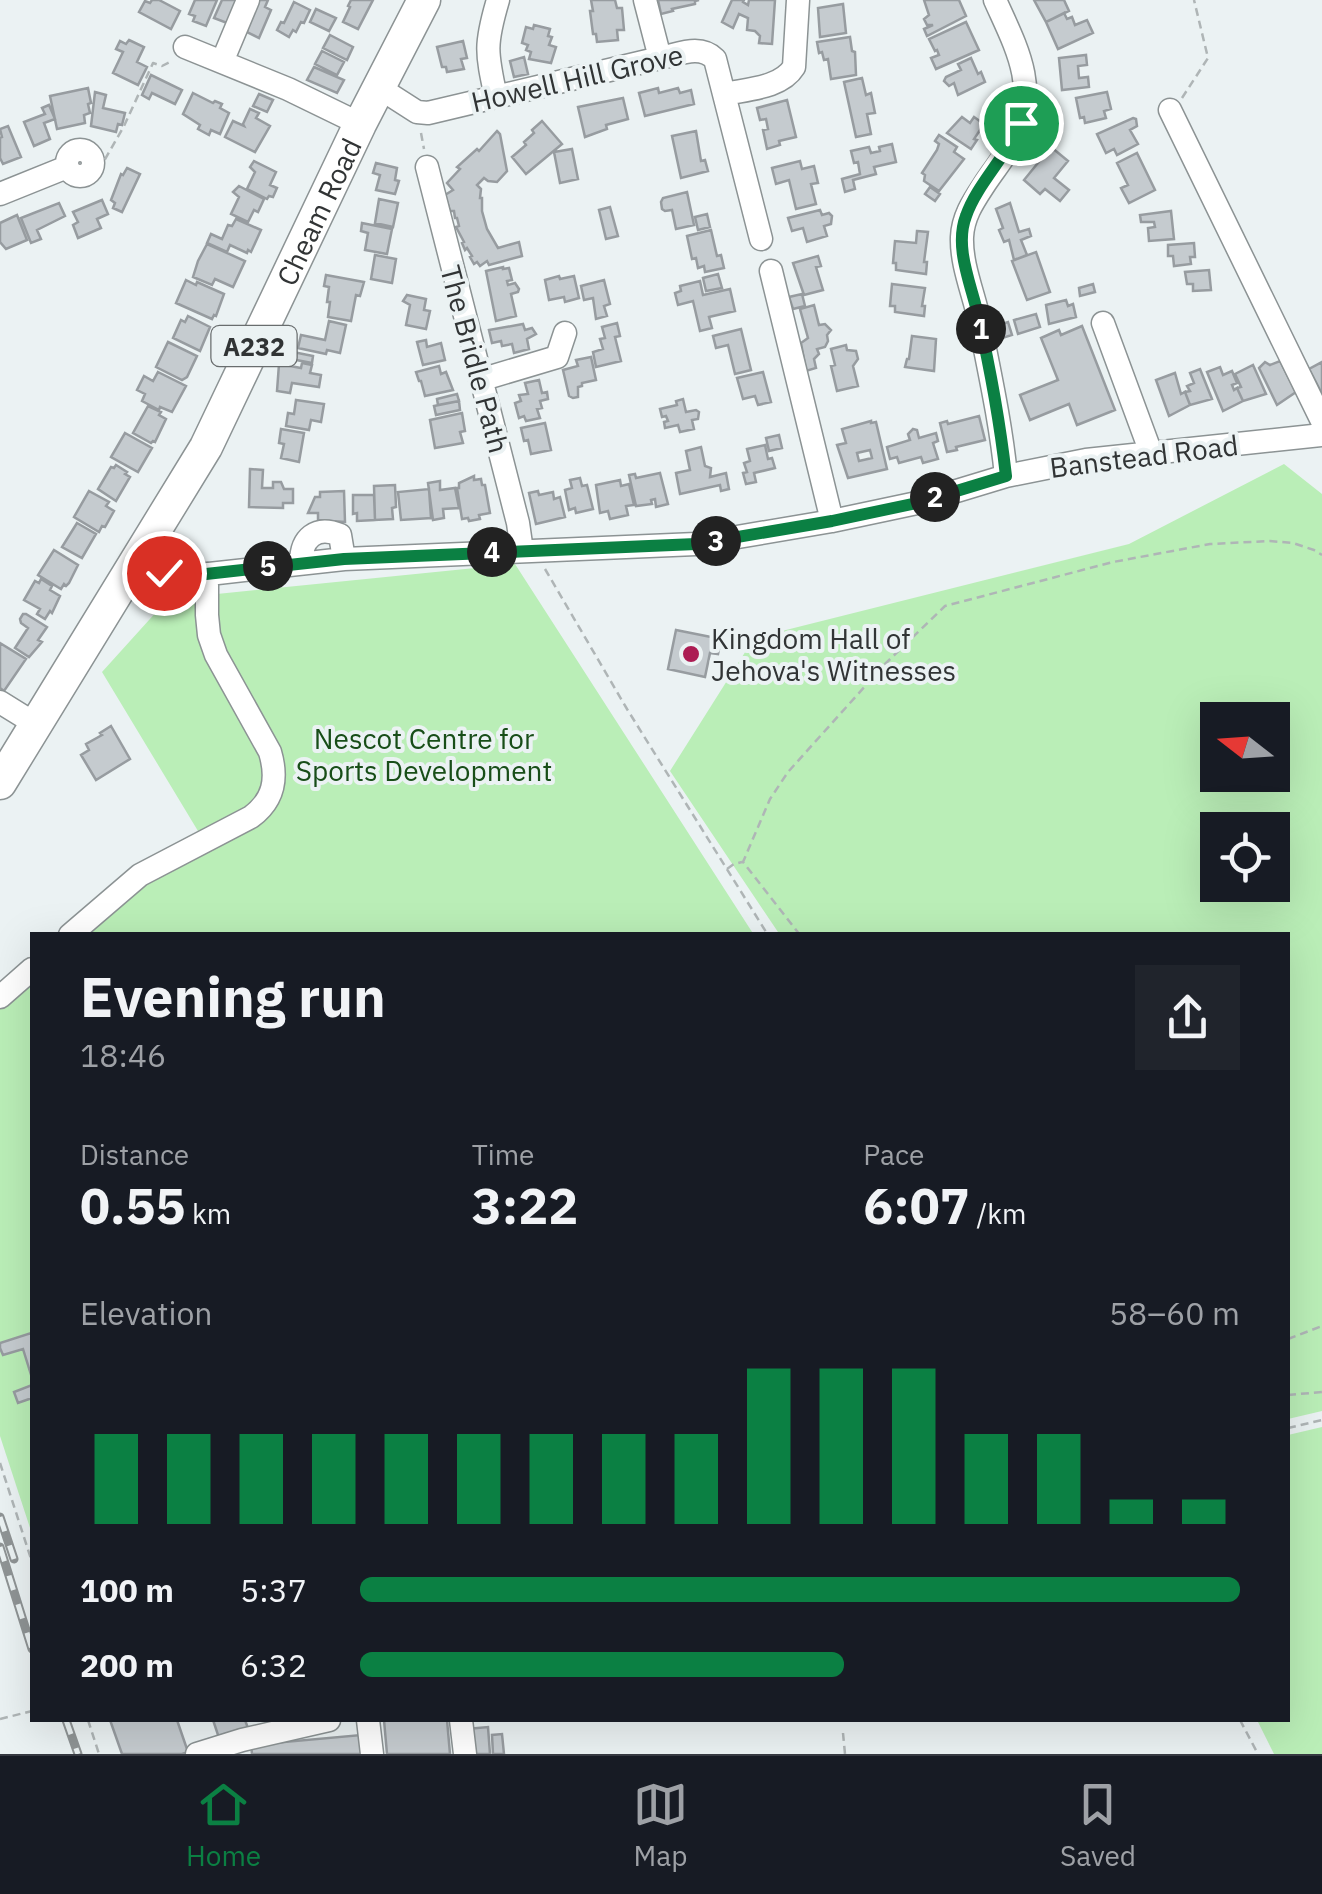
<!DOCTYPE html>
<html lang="en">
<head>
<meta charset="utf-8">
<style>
	:root { --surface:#171b24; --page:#20242c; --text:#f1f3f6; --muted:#9ea1a6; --line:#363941; --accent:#0b8043 }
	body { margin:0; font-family:"IBM Plex Sans",sans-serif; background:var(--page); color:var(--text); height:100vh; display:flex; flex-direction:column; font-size:38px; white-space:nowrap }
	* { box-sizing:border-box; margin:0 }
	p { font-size:32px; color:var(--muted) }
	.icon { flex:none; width:55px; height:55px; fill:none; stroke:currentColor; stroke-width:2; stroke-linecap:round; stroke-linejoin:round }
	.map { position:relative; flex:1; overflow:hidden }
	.panel { position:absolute; left:30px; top:932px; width:1260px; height:790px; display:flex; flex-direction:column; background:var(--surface); border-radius:0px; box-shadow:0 10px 40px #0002 }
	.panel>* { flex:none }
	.needle { width:65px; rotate:287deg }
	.buttons { position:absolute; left:1200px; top:702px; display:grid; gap:20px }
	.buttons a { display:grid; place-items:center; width:90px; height:90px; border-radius:0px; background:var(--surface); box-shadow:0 10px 40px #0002; font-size:50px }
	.pin { position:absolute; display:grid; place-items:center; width:85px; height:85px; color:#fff; margin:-42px; border:5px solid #fff; border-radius:50%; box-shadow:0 2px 10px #0007 }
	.km { position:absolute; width:50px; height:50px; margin:-25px; border-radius:50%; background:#222; color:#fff; font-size:28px; line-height:50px; text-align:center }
	.round { display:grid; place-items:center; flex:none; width:105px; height:105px; border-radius:0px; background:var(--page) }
	.summary { display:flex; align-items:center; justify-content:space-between; height:170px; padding:0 50px }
	h1 { font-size:55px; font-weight:800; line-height:75px }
	.figures { display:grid; grid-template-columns:repeat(3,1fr); gap:15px; height:170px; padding:10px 50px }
	.figures div { display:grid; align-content:center }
	.figures b { font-size:50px; font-weight:800 }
	.figures small { font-size:28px; font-weight:400 }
	.figures p { font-size:28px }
	.chart { height:280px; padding:20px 50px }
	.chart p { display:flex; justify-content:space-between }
	.chart svg { width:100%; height:180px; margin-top:10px; stroke:var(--accent); stroke-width:6 }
	ul { padding:0 50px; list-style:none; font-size:32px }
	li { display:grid; grid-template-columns:160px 120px 1fr; align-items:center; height:75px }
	li i { height:25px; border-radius:12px; background:var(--accent) }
	.tabs { display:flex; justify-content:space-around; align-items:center; height:140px; border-top:2px solid var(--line); background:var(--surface); font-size:28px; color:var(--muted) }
	.tabs a { display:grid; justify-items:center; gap:5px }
	.tabs .current { color:var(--accent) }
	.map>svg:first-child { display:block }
	.green { fill:#baeeb7; fill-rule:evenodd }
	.building { fill:#c5cbcf; stroke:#979ca0; stroke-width:2.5; fill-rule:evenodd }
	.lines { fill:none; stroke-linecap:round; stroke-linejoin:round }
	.minor-casing { stroke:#8c9394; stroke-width:25 }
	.highway-casing { stroke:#8c9394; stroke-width:35 }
	.path { stroke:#afb5b6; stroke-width:2.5; stroke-dasharray:8 5; stroke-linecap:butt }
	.minor { stroke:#fff; stroke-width:22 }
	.highway { stroke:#fff; stroke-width:32 }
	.rail-casing { stroke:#8f9495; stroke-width:9 }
	.rail { stroke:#ebf2f3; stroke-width:5; stroke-dasharray:15; stroke-linecap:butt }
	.route-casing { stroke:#fff; stroke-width:20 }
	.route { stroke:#0b8043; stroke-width:12 }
	.poi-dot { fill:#ac1c53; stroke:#ebf2f3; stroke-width:4 }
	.labels { text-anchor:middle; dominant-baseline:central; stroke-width:8; stroke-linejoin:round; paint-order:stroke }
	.shield { fill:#ebf2f3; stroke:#696d6e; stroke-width:2.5 }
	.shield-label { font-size:25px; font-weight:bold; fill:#313435 }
	.street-label { font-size:28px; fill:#313435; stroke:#ebf2f3 }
	.poi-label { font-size:28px; fill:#313435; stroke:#ebf2f3; text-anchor:start }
	.park-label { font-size:28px; fill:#184e18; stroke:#ebf2f3 }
</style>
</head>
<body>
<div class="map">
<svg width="1322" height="1754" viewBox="0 0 1322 1754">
	<rect width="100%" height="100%" fill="#ebf2f3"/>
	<path class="green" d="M1284 464 1322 494V1411L1288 1419V935H780L670 771 754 638 1129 544ZM1218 720H1272V775H1218ZM1218 830H1272V885H1218Z
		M515 564 754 935H83L201 836 102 672 168 599Z
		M32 977V1534L0 1436V1005Z
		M1322 1427V1754H1274L1257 1720H1288V1435Z"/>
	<path class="building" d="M152 0H159L180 11 171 29 139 12 145 1 150 3Z
		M195 0H217L206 26 193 21 195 16 189 14Z
		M222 0H243L227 23 214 18Z
		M254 0H268L265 7 271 10 259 38 247 32Z
		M351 0H373L358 29 343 22 350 7 348 6Z
		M591 0H615L617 8H622L624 30H617L618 40 597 42 596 34H593L590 11H593Z
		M658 0H699L695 1V4L672 9 673 11 661 14Z
		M732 0H744L743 2 748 5 749 0H775L772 44 759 43 760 36 755 31 747 30 748 18 739 14 733 28 722 22Z
		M924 0H959L966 16 927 36 924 29 933 25H927L924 19 929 15Z
		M1034 0H1064L1069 11 1046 22Z
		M294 2 310 10 304 23 301 22 296 32 293 30 289 37 277 30 281 22 284 23Z
		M843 4 846 33 820 37 818 8Z
		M316 9 336 18 329 31 310 22Z
		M1064 13 1067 19 1072 17 1075 25 1087 20 1093 33 1058 49 1046 22Z
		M966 22 979 50 936 69 931 58 939 55 937 50 935 51 929 39Z
		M534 25 550 29 548 36 552 37 549 45 556 47 551 63 529 59 531 52 526 50 528 45 522 43 526 27 533 29Z
		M330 35 353 47 347 60 323 48Z
		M850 37 852 51 855 52 856 75 831 79 828 59 824 60 822 52 819 53 817 42Z
		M129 40 144 47 137 62 147 67 138 85 113 73 123 52 116 49 120 41 126 44Z
		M463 41 467 58 461 59 464 69 447 72 446 67H442L437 47Z
		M322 51 344 62 337 75 315 64Z
		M1086 55 1087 65 1078 66 1079 78 1088 77 1089 87 1062 90 1059 58Z
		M524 57 528 74 514 77 510 61Z
		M971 58 978 74 981 72 985 82 958 95 954 83 949 86 944 81 946 77 961 70 958 64Z
		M314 67 344 80 337 93 307 80Z
		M151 75 182 90 175 104 152 93 149 99 142 95Z
		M862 78 866 95 871 93 875 113 867 114 871 134 856 137 844 82Z
		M88 88 91 103 88 104 90 113 84 115 85 123 57 129 50 96Z
		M658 88 659 93 678 88 680 93 691 90 694 104 645 116 639 93Z
		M95 92 106 95 103 108 125 113 122 125 118 124 116 132 91 126Z
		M1107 92 1111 109 1104 111 1106 118 1085 123 1084 117 1080 118 1076 98Z
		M193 93 213 103 215 101 222 104 220 108 229 113 220 134 211 130 209 135 198 129 200 125 183 114Z
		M259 94 273 100 267 112 253 106Z
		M623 98 628 119 606 125 607 129 585 137 578 107Z
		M787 100 796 137 779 141 780 145 767 149 763 130 768 129 766 119 760 120 757 108Z
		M49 105 55 119 44 123 50 139 34 146 24 122 45 114 42 108Z
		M250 109 259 113 256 118 270 126 255 152 225 137 233 121 244 126 243 124Z
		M962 117 970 123 974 117 984 124 974 139 977 140 971 149 947 133Z
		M1133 118 1136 119 1137 126 1130 130 1138 144 1117 155 1114 149 1106 153 1097 134Z
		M542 121 562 144 526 174 512 157 526 145 524 142 534 133 532 130Z
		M8 126 21 157 3 164 0 158V138L2 137 0 129Z
		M497 131 500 134 507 171 497 182 488 181 484 178 477 185 481 189 480 198H482V211L487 229 498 248 519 242 522 256 489 265 487 261 480 266 477 262 474 264 470 257 472 256 467 248 465 250 462 243 464 242 456 227 459 226 457 218H455L454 211H450L445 195 453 190 447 183 460 169 457 167 477 149 479 151Z
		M696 131 701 161 705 160 708 171 681 178 672 136Z
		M939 135 957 147 954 152 964 159 939 191 924 181 925 175 922 173 937 150 939 144 935 141Z
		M892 144 896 162 874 167 876 174 853 180 855 189 845 192 842 179 860 174 858 162 854 163 851 151 869 147 871 153 880 151 879 147Z
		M1051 147 1068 161 1054 178 1069 190 1060 201 1045 189 1040 194 1024 180Z
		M572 149 578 179 560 183 554 152Z
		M1137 153 1155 190 1129 203 1121 188 1128 185 1117 163Z
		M254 161 276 172 270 185 277 188 273 197 269 196 267 199 247 189 255 172 250 167Z
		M800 161 802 169 814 166 818 183 811 184 816 204 796 209 789 180 776 184 772 168Z
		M376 163 397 168 395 180 399 181 395 194 376 190 380 175 373 173Z
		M127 168 140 174 122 212 113 208 115 203 111 200 121 174 123 175Z
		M239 186 264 199 258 212 254 210 248 222 231 214 239 197 233 192Z
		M930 187 940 194 935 201 925 194Z
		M687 192 694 225 676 229 672 210 665 211 662 209 661 202 663 198Z
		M379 199 398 203 393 227 375 223Z
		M102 200 108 214 97 219 101 228 78 238 73 225 78 222 73 212Z
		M59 203 65 216 37 230 41 239 31 243 21 218Z
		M1010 203 1019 232 1029 229 1031 236 1021 240 1027 255 1014 260 1009 240 1004 242 999 230 1003 228 996 209Z
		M610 207 618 236 606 239 599 210Z
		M820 210 822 215 829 213 832 216 831 224 824 226 827 236 807 242 803 228 792 231 788 218Z
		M1171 211 1174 239 1149 241 1148 228 1155 227 1154 222H1141L1140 215Z
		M707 214 710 227 698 230 695 217Z
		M17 215 27 240 6 249 0 242V223Z
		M236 219 261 230 251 252 248 250 247 253 230 245 227 252 207 243 211 234 222 239 228 225 232 226Z
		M362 223 392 229 387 254 365 250 368 233 361 231Z
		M711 230 717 256 721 255 724 268 705 272 704 266 698 268 696 258 692 259 687 236Z
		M917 231 928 232 924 262H927L926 274 896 270V263H893L895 241 916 243Z
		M1194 243 1195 257H1190L1191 264 1174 266 1173 256H1168V245Z
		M207 244 245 261 233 287 215 279 212 285 193 277 198 261Z
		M1036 252 1050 292 1027 300 1012 261Z
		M375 255 396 259 392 283 371 279Z
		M818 256 821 266 816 267 823 290 804 295 793 263Z
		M503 267V269L509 268 512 280 507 281 508 285 515 283 519 289 518 292 511 294 516 316 496 321 486 271Z
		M1209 270 1211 290 1193 291V284H1187L1185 272Z
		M718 274 722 288 706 291 703 278Z
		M326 275 364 282 360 296 356 295 351 321 328 317 330 302H327L329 287 324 286Z
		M559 276 560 279 574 276 579 298 565 302 564 297 549 300 545 280Z
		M186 280 196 285 197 282 224 294 216 316 214 315 212 319 176 303Z
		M604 280 610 304 604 306 607 316 596 319 593 298 584 300 581 286Z
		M700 281 703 295 730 289 735 311 709 317 712 328 700 331 693 301 678 305 675 293 681 291 680 286Z
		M892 284 925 288 922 306H925L924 316 895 312V306H890Z
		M1093 284 1095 292 1080 296 1079 288Z
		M802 294 805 306 793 309 789 297Z
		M407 295 426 299 424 310 430 311 426 329 406 325 410 305 403 301Z
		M1066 300 1068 306 1073 304 1076 317 1049 324 1046 305Z
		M814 305 819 325 825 324 831 330 827 335 828 341 825 347 817 349 819 354 814 359 816 368 806 371 801 343 808 338 800 309Z
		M1036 314 1040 327 1018 334 1014 320Z
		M188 316 210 327 200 351 173 338 181 320 185 322Z
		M329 321 346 325 340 353 327 350 326 354 298 348 301 335 325 340Z
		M1008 322 1012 335 996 340 992 327Z
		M617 323 620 336 615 337 621 361 596 367 593 352 603 349 600 339 605 338 602 327Z
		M523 324 525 330 532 328 536 334 527 339 529 349 514 353 512 344 502 346 501 341 492 343 489 330Z
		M1082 326 1115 410 1077 425 1069 404 1030 420 1020 395 1058 380 1041 338 1059 330 1061 335Z
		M741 329 751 370 735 374 728 345 716 348 713 336Z
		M912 336 936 339 934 371 905 367 907 359H909Z
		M426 340 427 347 441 343 445 360 423 365 417 342Z
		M168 342 197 356 187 377 182 380 156 367Z
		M846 345 847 350 856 351 858 359 853 366 858 386 837 391 831 366 835 365 831 349Z
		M293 352 313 356 312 363 291 359Z
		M591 357 596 380 582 383V386L578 387V397L573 398 569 396 563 370 578 366 576 360Z
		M1280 361 1296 392 1277 405 1259 368 1265 362 1270 365Z
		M1322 362V394L1309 369Z
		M302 363 312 365 310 373 321 375 319 387 292 383 290 393 277 391 279 364 301 368Z
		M1253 365 1266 394 1243 401 1237 388 1241 387 1235 374Z
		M439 366 441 374 446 372 453 390 425 396 421 381H419L416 372Z
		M1220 367 1223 375 1232 371 1237 383 1232 385 1234 390 1237 388 1243 401 1223 411 1207 372Z
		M1200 369 1212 399 1190 405 1185 392 1190 391 1187 386 1194 383 1190 373Z
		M158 372 186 386 172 412 160 407 159 410 142 401 145 394 137 390 144 376 153 381Z
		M763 372 771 402 758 405 755 396 743 399 737 378Z
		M1175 373 1181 394 1185 392 1190 405 1169 416 1156 380Z
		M539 380 542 393 547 392 548 399 540 401 542 408 537 409 540 418 526 421 524 416 519 418 515 403 521 401 519 395 528 394 525 383Z
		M457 394 459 401 438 405 437 399Z
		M683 399 686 412 696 410 699 412 698 419 692 420 694 429 680 432 678 425 665 428 664 422 668 421 666 416 662 417 660 409 677 405 676 401Z
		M296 400 324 404 321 422 311 420 309 430 286 426 288 413 294 414Z
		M459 401 460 410 436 415 434 406Z
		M148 406 161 412 159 415 166 419 155 442 153 441 151 443 133 433Z
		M462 413 465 431 460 432 463 443 435 448 430 420Z
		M979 416 985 440 956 447 957 450 947 452 940 423 947 421 948 424Z
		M871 421V423L876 422 887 469 848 478 837 445 846 443 842 429ZM870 450 872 458 859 461 857 453Z
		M545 423 551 450 531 454 528 440 524 441 521 428Z
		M281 429 304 433 299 462 281 458 284 444 279 443Z
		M913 429 917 430 919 438 936 433 938 441 933 443 938 459 923 463 921 457 899 463 897 457 890 459 887 447 910 440 908 434Z
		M125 433 152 448 138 472 111 457Z
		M779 435 782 448 769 451 766 438Z
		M765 445 768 459 772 458 775 468 754 473 756 482 746 484 743 473 747 472 744 463 750 461 747 449Z
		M701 447 705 466 711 468 710 477 726 473 729 489 721 491 720 485 680 494 676 473 690 470 686 451Z
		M116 465 127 472 125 474 130 477 116 501 98 489 111 467 114 468Z
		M250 469 263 470 262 488H273V482H281L284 489H293V503H283V508L249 507Z
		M660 473 668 504 656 507 655 499 651 500 652 504 636 506 629 475 635 474 636 478Z
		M474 476V480L481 479 482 485H485L490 513 479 515 480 519 469 521 468 518 462 519 457 488H459V483Z
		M580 478 582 486 587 485 593 509 576 513 575 508 569 510 565 490 572 488 570 480Z
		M620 480 621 486 629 484 634 505 626 506 628 515 610 519 608 511 600 513 596 485Z
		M440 481V490L455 488 459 508 443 509 444 518 433 520 428 483Z
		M395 485 396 507 392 508 393 519 375 520 374 486Z
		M429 489 431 518 401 520 398 492Z
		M89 491 109 502 106 506 114 511 105 527 102 526 99 532 74 517Z
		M344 491 345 522 318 520V513H308L315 497H320V492Z
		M538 491 539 495 553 492 554 499 560 497 565 517 536 524 529 493Z
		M353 495H374L375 520 357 521V513L353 514Z
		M77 523 96 534 82 558 62 547Z
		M54 550 78 565 69 583 66 586 64 584 61 589 38 575Z
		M41 579 52 586 50 590 60 596 52 613 50 611 45 619 37 614 40 609 24 600 35 581 39 583Z
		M23 614H26L47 627 38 640 42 642 29 657 15 648 28 628 21 623 20 619Z
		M676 630 721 639 718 654 710 653 705 677 668 669Z
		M0 643 26 659 4 691 0 688Z
		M111 726 130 759 96 780 81 755 89 750 86 744 102 735 100 733Z
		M31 1333 32 1337V1378L23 1349 3 1355 0 1348V1343Z
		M32 1385V1398L18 1403 14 1392Z
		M110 1720H177L188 1752 182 1754H122Z
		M213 1720H245L249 1731 220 1741Z
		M384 1720H447L450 1754H387Z
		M488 1727 490 1754H469L467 1729Z
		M502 1734 504 1754H493L492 1735Z
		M361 1735 363 1754H252L251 1745Z"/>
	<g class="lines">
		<defs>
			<path id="minor" d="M645 0 660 58
				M995 0C1016 47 1039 86 1015 137 1008 153 996 167 986 182 975 199 963 215 962 237 961 264 973 292 979 319 989 370 1001 424 1006 476
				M185 47 288 89 360 124
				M222 62 248 0
				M378 87 417 112 428 113 660 58C680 54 700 44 715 59L761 239
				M725 94C748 89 781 88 794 67L798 0
				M496 97C486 52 485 44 498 0
				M1170 110 1322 421
				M67 163a13 13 0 1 1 26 0a13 13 0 1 1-26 0Z
				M427 167 518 523 522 551
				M0 194 67 167
				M771 271 832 521
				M1103 323 1151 453
				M480 380 557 357 565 333
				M137 561 164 573 200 575 344 559 696 544 832 521 917 503 1006 476 1086 460 1322 435
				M301 563C301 538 316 525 340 535L344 559
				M0 702 37 725
				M70 935 140 875 251 817C274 800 278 779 270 752L216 655 209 635 207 615V574
				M0 997 32 969
				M368 1720 372 1754
				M461 1720 465 1754
				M197 1754 242 1740 329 1720"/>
			<g id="highway">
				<path id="s1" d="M0 783 206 447 360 124 424 0"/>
			</g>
		</defs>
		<use href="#minor" class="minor-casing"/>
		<use href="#highway" class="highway-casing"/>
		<path class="path" d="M1182 98 1208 58 1194 0
			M421 133 424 149
			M93 164 104 161 124 126 153 63 162 66 170 62
			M545 569 627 709 768 935
			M727 869 734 864 742 862
			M800 935 743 862 770 799 788 772 885 664 945 606 1113 562 1210 544 1270 541 1293 543 1314 550 1322 555
			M1288 1339 1322 1326
			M1288 1395 1322 1392
			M1288 1428 1322 1420
			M0 1463 32 1562
			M0 1719 32 1711
			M88 1720 99 1754
			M1240 1720 1258 1754
			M843 1733 845 1754"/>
		<use href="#minor" class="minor"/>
		<use href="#highway" class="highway"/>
		<defs>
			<path id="rail" d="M0 1517 14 1559
				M0 1547 32 1649
				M66 1720 78 1754"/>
		</defs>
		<use href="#rail" class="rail-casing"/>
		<use href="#rail" class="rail"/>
	</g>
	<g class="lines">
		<defs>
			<path id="route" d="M164 573 206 574 344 559 696 544 832 521 917 503 1006 476C1000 423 990 368 978 315 971 284 954 247 966 216 977 184 1007 156 1021 123"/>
		</defs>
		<use href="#route" class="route-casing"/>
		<use href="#route" class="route"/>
	</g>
	<circle class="poi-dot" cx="691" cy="654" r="10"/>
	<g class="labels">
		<rect class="shield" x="211.5" y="326" width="85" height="40" rx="8"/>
		<g class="shield-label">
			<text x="254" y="346">A232</text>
		</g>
		<g class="street-label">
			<text transform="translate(577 78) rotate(-13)">Howell Hill Grove</text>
			<text stroke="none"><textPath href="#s1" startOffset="655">Cheam Road</textPath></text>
			<text transform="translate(475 359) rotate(75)">The Bridle Path</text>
			<text transform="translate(1144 456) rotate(-7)">Banstead Road</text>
		</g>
		<g class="poi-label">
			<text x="711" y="638">Kingdom Hall of<tspan x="711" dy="32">Jehova's Witnesses</tspan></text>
		</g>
		<g class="park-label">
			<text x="424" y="738">Nescot Centre for<tspan x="424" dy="32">Sports Development</tspan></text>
		</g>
	</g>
</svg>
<div class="buttons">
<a><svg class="needle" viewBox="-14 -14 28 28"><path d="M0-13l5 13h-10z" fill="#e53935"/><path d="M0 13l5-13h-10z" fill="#9ea1a6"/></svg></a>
<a><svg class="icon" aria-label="locate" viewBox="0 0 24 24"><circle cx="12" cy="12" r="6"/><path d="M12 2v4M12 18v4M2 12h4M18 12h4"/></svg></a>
</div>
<div class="pin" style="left:1021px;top:123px;background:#1e9e55"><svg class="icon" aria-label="arrive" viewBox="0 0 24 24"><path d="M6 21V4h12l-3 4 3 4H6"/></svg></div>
<div class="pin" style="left:164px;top:573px;background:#d93025"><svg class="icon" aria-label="check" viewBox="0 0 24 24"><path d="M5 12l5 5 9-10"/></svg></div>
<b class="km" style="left:981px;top:329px">1</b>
<b class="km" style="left:935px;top:497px">2</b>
<b class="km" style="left:716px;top:541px">3</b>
<b class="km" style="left:492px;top:552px">4</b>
<b class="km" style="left:268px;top:566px">5</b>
<section class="panel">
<div class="summary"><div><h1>Evening run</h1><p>18:46</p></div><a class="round"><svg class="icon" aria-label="share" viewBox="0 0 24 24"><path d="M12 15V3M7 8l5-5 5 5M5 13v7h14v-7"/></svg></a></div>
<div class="figures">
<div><p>Distance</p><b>0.55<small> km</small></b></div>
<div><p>Time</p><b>3:22</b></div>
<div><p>Pace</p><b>6:07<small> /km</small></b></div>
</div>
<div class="chart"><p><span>Elevation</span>58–60 m</p>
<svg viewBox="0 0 160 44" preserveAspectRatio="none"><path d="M5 44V22M15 44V22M25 44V22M35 44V22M45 44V22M55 44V22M65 44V22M75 44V22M85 44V22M95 44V6M105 44V6M115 44V6M125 44V22M135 44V22M145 44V38M155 44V38"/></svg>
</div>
<ul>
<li><b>100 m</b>5:37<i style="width:100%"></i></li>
<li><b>200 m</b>6:32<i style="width:55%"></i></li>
</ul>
</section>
</div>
<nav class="tabs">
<a class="current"><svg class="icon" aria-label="home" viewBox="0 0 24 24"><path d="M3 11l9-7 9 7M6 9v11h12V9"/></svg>Home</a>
<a><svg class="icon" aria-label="map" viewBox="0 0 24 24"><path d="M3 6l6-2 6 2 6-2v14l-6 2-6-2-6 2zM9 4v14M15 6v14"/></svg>Map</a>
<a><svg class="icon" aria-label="saved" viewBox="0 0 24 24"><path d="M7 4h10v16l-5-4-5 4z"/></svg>Saved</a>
</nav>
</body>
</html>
